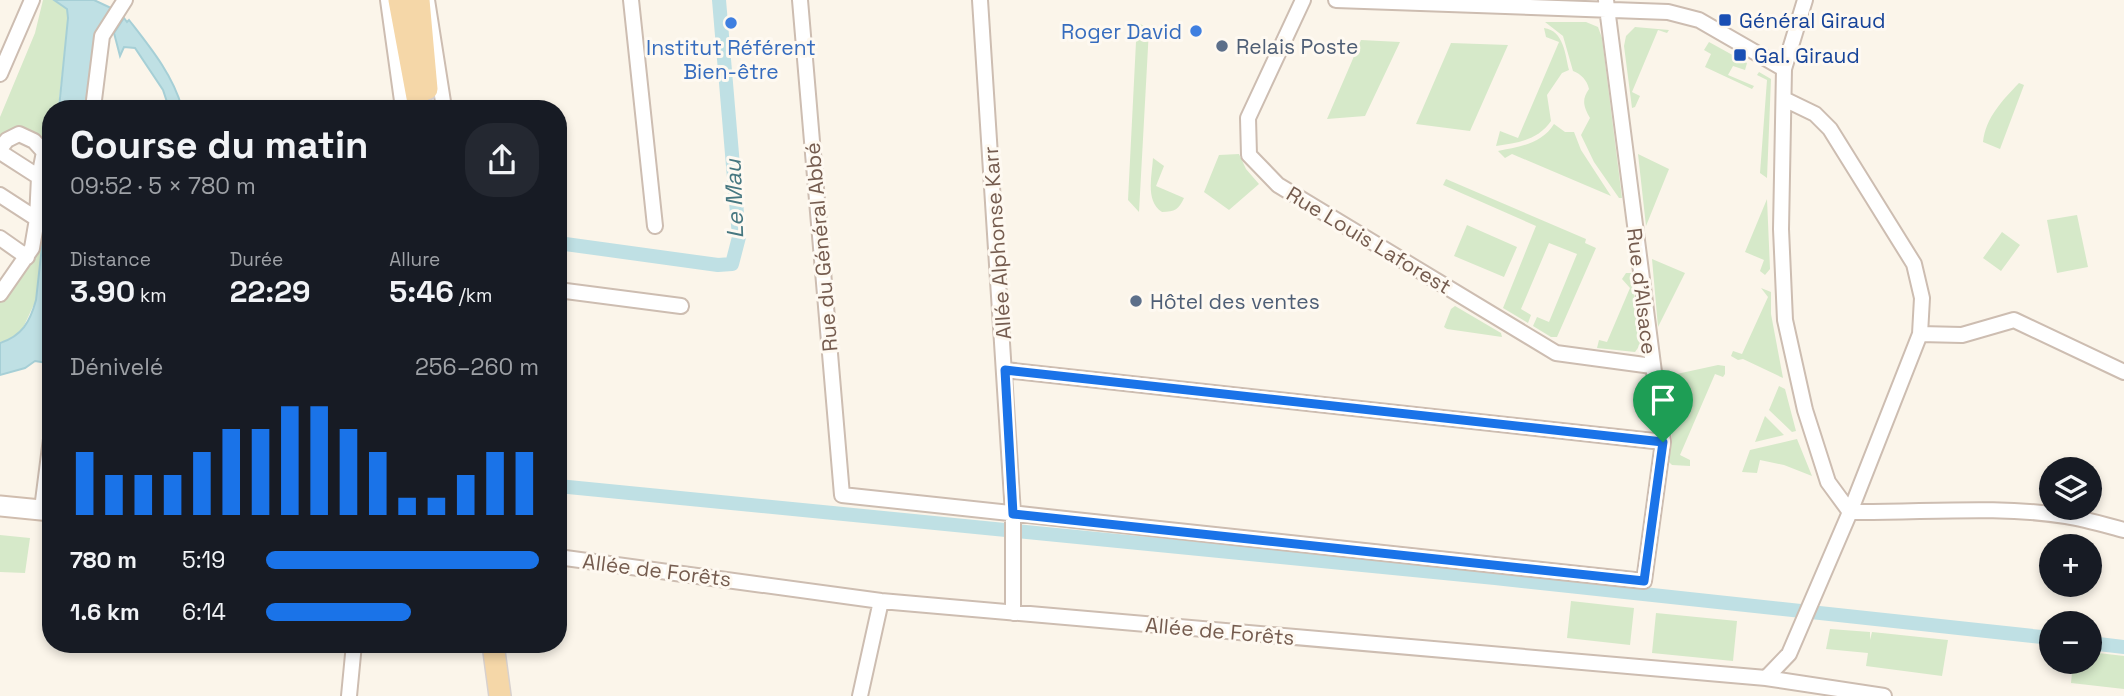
<!DOCTYPE html>
<html lang="fr">
<head>
<meta charset="utf-8">
<style>
	:root { --surface:#171b24; --page:#242831; --text:#f1f3f6; --muted:#9ea1a6; --accent:#1a73e8 }
	body { margin:0; font-family:"Space Grotesk",sans-serif; background:var(--page); color:var(--text); height:100vh; display:flex; flex-direction:column; font-size:26px; white-space:nowrap }
	* { box-sizing:border-box; margin:0 }
	p { font-size:23px; color:var(--muted) }
	.icon { flex:none; width:38px; height:38px; fill:none; stroke:currentColor; stroke-width:2; stroke-linecap:round; stroke-linejoin:round }
	.map { position:relative; flex:1; overflow:hidden }
	.details { position:absolute; left:42px; top:100px; width:525px; height:553px; display:flex; flex-direction:column; background:var(--surface); border-radius:28px; box-shadow:0 4px 10px #0003 }
	.details>* { flex:none }
	.fabs { position:absolute; left:2039px; top:457px; display:grid; gap:14px }
	.fabs a { display:grid; place-items:center; width:63px; height:63px; border-radius:50%; background:var(--surface); box-shadow:0 4px 10px #0003; font-size:35px }
	.pin { position:absolute; display:grid; place-items:center; width:60px; height:60px; color:#fff; margin:-72px -30px; border-radius:50% 50% 50% 0; rotate:-45deg; box-shadow:0 0 7px #0007 }
	.pin .icon { rotate:45deg }
	.round { display:grid; place-items:center; flex:none; width:74px; height:74px; border-radius:28px; background:var(--page) }
	.overview { display:flex; align-items:center; justify-content:space-between; height:119px; padding:0 28px }
	h1 { font-size:38px; font-weight:600; line-height:52px }
	.metrics { display:grid; grid-template-columns:repeat(3,1fr); gap:10px; height:119px; padding:7px 28px }
	.metrics div { display:grid; align-content:center }
	.metrics b { font-size:30px; font-weight:600 }
	.metrics small { font-size:19px; font-weight:400 }
	.metrics p { font-size:19px }
	.chart { height:196px; padding:14px 28px }
	.chart p { display:flex; justify-content:space-between }
	.chart svg { width:100%; height:126px; margin-top:7px; stroke:var(--accent); stroke-width:6 }
	ul { padding:0 28px; list-style:none; font-size:23px }
	li { display:grid; grid-template-columns:112px 84px 1fr; align-items:center; height:52px }
	li i { height:18px; border-radius:9px; background:var(--accent) }
	.map>svg:first-child { display:block }
	.green { fill:#d6e9c9 }
	.water { fill:#bfe0e4; stroke:#a6cfd6; stroke-width:2 }
	.lines { fill:none; stroke-linecap:round; stroke-linejoin:round }
	.canal { stroke:#bfe0e4; stroke-width:14 }
	.minor-casing { stroke:#cdbdb1; stroke-width:18 }
	.secondary-casing { stroke:#d0bdae; stroke-width:23 }
	.primary-casing { stroke:#d8d1ce; stroke-width:24 }
	.minor { stroke:#fff; stroke-width:14 }
	.secondary { stroke:#fff; stroke-width:19 }
	.primary { stroke:#f5d7a8; stroke-width:21 }
	.route-casing { stroke:#fff; stroke-width:14 }
	.route { stroke:#1a73e8; stroke-width:9 }
	.transit-dot { fill:#1a4fb4; stroke:#fef9f1; stroke-width:2.5 }
	.shop-dot { fill:#3f7fe0; stroke:#fef9f1; stroke-width:2.5 }
	.service-dot { fill:#5c6f8a; stroke:#fef9f1; stroke-width:2.5 }
	.labels { text-anchor:middle; dominant-baseline:central; stroke-width:6; stroke-linejoin:round; paint-order:stroke }
	.transit-label { font-size:21px; fill:#164399; stroke:#fef9f1; text-anchor:start }
	.shop-label { font-size:21px; fill:#366cbe; stroke:#fef9f1; text-anchor:end }
	.service-label { font-size:21px; fill:#4e5e75; stroke:#fef9f1; text-anchor:start }
	.street-label { font-size:21px; fill:#755c4f; stroke:#fef9f1 }
	.water-label { font-size:23px; font-style:italic; fill:#467780; stroke:#fef9f1 }
</style>
</head>
<body>
<div class="map">
<svg width="2124" height="696" viewBox="0 0 2124 696">
	<rect width="100%" height="100%" fill="#fbf5ea"/>
	<path class="green" d="M43 0H55L67 9 68 21 58 108H51V169L36 300 22 330 12 339 0 342V298L23 267 43 177 34 137 0 145V117L35 33Z
		M1137 22 1149 29 1139 212 1128 200Z
		M1545 22H1586L1598 27 1602 38 1622 198H1619L1594 162 1581 135 1590 118C1584 107 1581 100 1589 89 1587 80 1581 74 1573 71L1563 36Z
		M1635 27 1669 30 1667 33 1658 30 1632 92 1640 96 1635 107 1632 108 1624 46 1626 36Z
		M1544 28C1564 31 1565 54 1569 70L1562 73 1547 95 1551 121C1538 140 1518 143 1496 146L1500 131 1518 138 1559 42 1546 37Z
		M1361 40 1400 42 1365 116 1327 119Z
		M1709 42 1747 63 1745 70 1733 66 1728 75 1754 86 1752 89 1705 67 1711 54 1704 50Z
		M1451 43 1508 45 1470 131 1416 124Z
		M1759 72 1771 79 1767 178 1760 173 1767 80 1757 75Z
		M2019 83 2024 85 2000 149 1983 142C1986 117 2002 101 2019 83Z
		M1554 124 1565 132H1574L1581 150 1611 196 1512 154 1505 158 1498 151C1518 147 1542 144 1554 124Z
		M1239 154 1246 169 1259 184 1229 210 1204 192 1219 155Z
		M1638 154 1669 169 1646 226Z
		M1153 158 1164 166 1156 186 1184 198C1179 209 1175 212 1162 212 1145 201 1152 176 1153 158Z
		M1446 179 1586 239 1585 243 1596 248 1557 337H1551L1533 326 1537 317 1549 322 1577 254 1549 243 1521 309 1531 315 1528 323 1503 308 1536 226 1443 185Z
		M1767 199 1770 269 1765 275 1760 271 1764 260 1745 252Z
		M2077 215 2088 267 2057 273 2047 220Z
		M1467 225 1517 247 1504 277 1454 256Z
		M2002 232 2020 245 2001 271 1983 258Z
		M1652 259 1685 273 1658 327Z
		M1626 273H1632L1640 345 1635 352 1597 348 1599 340 1607 342 1630 288 1622 279Z
		M1761 288 1771 292V314L1783 378 1743 359 1738 360 1731 356 1733 351 1742 354 1768 297Z
		M1455 306 1501 333 1502 337 1447 329 1444 327 1451 309Z
		M1718 365 1725 366V374L1723 377 1715 374 1680 455 1690 460V466L1672 465 1669 462 1672 437 1667 385 1672 380V375Z
		M1779 386 1785 389 1796 431 1792 432 1769 410Z
		M1765 416 1784 435 1755 442Z
		M1797 439 1812 476 1784 465 1760 460 1757 473 1742 472 1750 450Z
		M0 535 30 538 25 573 0 572Z
		M1571 601 1634 608 1630 645 1567 638Z
		M1656 613 1737 621 1733 661 1652 653Z
		M1830 629 1870 632V640L1872 632 1948 640 1942 676 1866 666 1868 653 1826 649Z
		M2090 652 2124 656V689L2071 683 2073 662H2090Z"/>
	<path class="water" d="M54 0H94L111 8 97 34 86 108H59L68 18 67 9Z
		M124 18 127 22 129 20C150 47 173 75 182 108H169L163 90 135 48 124 47 120 56 114 33Z
		M51 166V350L48 363 35 361 25 368 0 375V343C22 336 30 322 36 300Z"/>
	<g class="lines">
		<path class="canal" d="M558 243 718 265 732 264 739 237 719 0
			M558 486 1495 578 2051 638
			M2090 643 2124 647"/>
		<defs>
			<path id="minor" d="M388 0 403 108
				M427 0 444 108
				M631 0 655 226
				M800 0 842 495 1644 581 1663 442 1606 0
				M980 0 1013 514V613
				M1303 0 1248 118 1249 155 1278 185 1556 353 1652 366
				M1336 0 1668 12 1699 20 1784 69
				M1805 0 1784 69 1781 229 1785 320 1805 410 1828 482 1850 512
				M0 74 32 0
				M1784 99 1815 114 1830 129 1914 264 1922 298 1920 334 1962 335 2014 320 2124 372
				M93 108 102 36 125 0
				M0 149 7 140 19 134 34 141 44 152 39 177
				M0 152 39 177 37 219 32 248 0 294
				M0 195 37 219
				M0 238 27 257
				M558 290 681 306
				M1005 370 1663 442
				M42 509 51 439
				M1850 512C1922 513 1995 505 2066 516 2085 519 2105 525 2124 530
				M558 557 881 601 1766 678 1884 696
				M1766 678 1789 654 1850 512 1920 334
				M349 696 354 644
				M860 696 881 601"/>
			<path id="secondary" d="M0 506 51 511"/>
			<path id="primary" d="M399 0 419 108
				M419 0 427 89
				M493 644 500 696"/>
		</defs>
		<use href="#minor" class="minor-casing"/>
		<use href="#secondary" class="secondary-casing"/>
		<use href="#primary" class="primary-casing"/>
		<use href="#minor" class="minor"/>
		<use href="#secondary" class="secondary"/>
		<use href="#primary" class="primary"/>
	</g>
	<g class="lines">
		<defs>
			<path id="route" d="M1005 370 1663 442 1644 581 1013 514Z"/>
		</defs>
		<use href="#route" class="route-casing"/>
		<use href="#route" class="route"/>
	</g>
	<g class="transit-dot">
		<rect x="1718" y="13" width="14" height="14" rx="3.5"/>
		<rect x="1733" y="48" width="14" height="14" rx="3.5"/>
	</g>
	<g class="shop-dot">
		<circle cx="731" cy="23" r="7"/>
		<circle cx="1196" cy="31" r="7"/>
	</g>
	<g class="service-dot">
		<circle cx="1222" cy="46" r="7"/>
		<circle cx="1136" cy="301" r="7"/>
	</g>
	<g class="labels">
		<g class="transit-label">
			<text x="1739" y="20">Général Giraud</text>
			<text x="1754" y="55">Gal. Giraud</text>
		</g>
		<g class="shop-label">
			<text x="1182" y="31">Roger David</text>
			<text x="731" y="47" text-anchor="middle">Institut Référent<tspan x="731" dy="24">Bien-être</tspan></text>
		</g>
		<g class="service-label">
			<text x="1236" y="46">Relais Poste</text>
			<text x="1150" y="301">Hôtel des ventes</text>
		</g>
		<g class="street-label">
			<text transform="translate(1369 240) rotate(31)">Rue Louis Laforest</text>
			<text transform="translate(997 243) rotate(-94)">Allée Alphonse Karr</text>
			<text transform="translate(821 247) rotate(-95)">Rue du Général Abbé</text>
			<text transform="translate(1642 291) rotate(83)">Rue d'Alsace</text>
			<text transform="translate(657 570) rotate(7)">Allée de Forêts</text>
			<text transform="translate(1220 631) rotate(5)">Allée de Forêts</text>
		</g>
		<g class="water-label">
			<text transform="translate(734 199) rotate(-92)">Le Mau</text>
		</g>
	</g>
</svg>
<div class="fabs">
<a><svg class="icon" aria-label="layers" viewBox="0 0 24 24"><path d="M12 4l9 5-9 5-9-5zM3 14l9 5 9-5"/></svg></a>
<a>+</a>
<a>−</a>
</div>
<div class="pin" style="left:1663px;top:442px;background:#1e9e55"><svg class="icon" aria-label="arrive" viewBox="0 0 24 24"><path d="M6 21V4h12l-3 4 3 4H6"/></svg></div>
<section class="details">
<div class="overview"><div><h1>Course du matin</h1><p>09:52 · 5 × 780 m</p></div><a class="round"><svg class="icon" aria-label="share" viewBox="0 0 24 24"><path d="M12 15V3M7 8l5-5 5 5M5 13v7h14v-7"/></svg></a></div>
<div class="metrics">
<div><p>Distance</p><b>3.90<small> km</small></b></div>
<div><p>Durée</p><b>22:29</b></div>
<div><p>Allure</p><b>5:46<small> /km</small></b></div>
</div>
<div class="chart"><p><span>Dénivelé</span>256–260 m</p>
<svg viewBox="0 0 160 44" preserveAspectRatio="none"><path d="M5 44V22M15 44V30M25 44V30M35 44V30M45 44V22M55 44V14M65 44V14M75 44V6M85 44V6M95 44V14M105 44V22M115 44V38M125 44V38M135 44V30M145 44V22M155 44V22"/></svg>
</div>
<ul>
<li><b>780 m</b>5:19<i style="width:100%"></i></li>
<li><b>1.6 km</b>6:14<i style="width:53%"></i></li>
</ul>
</section>
</div>
</body>
</html>
